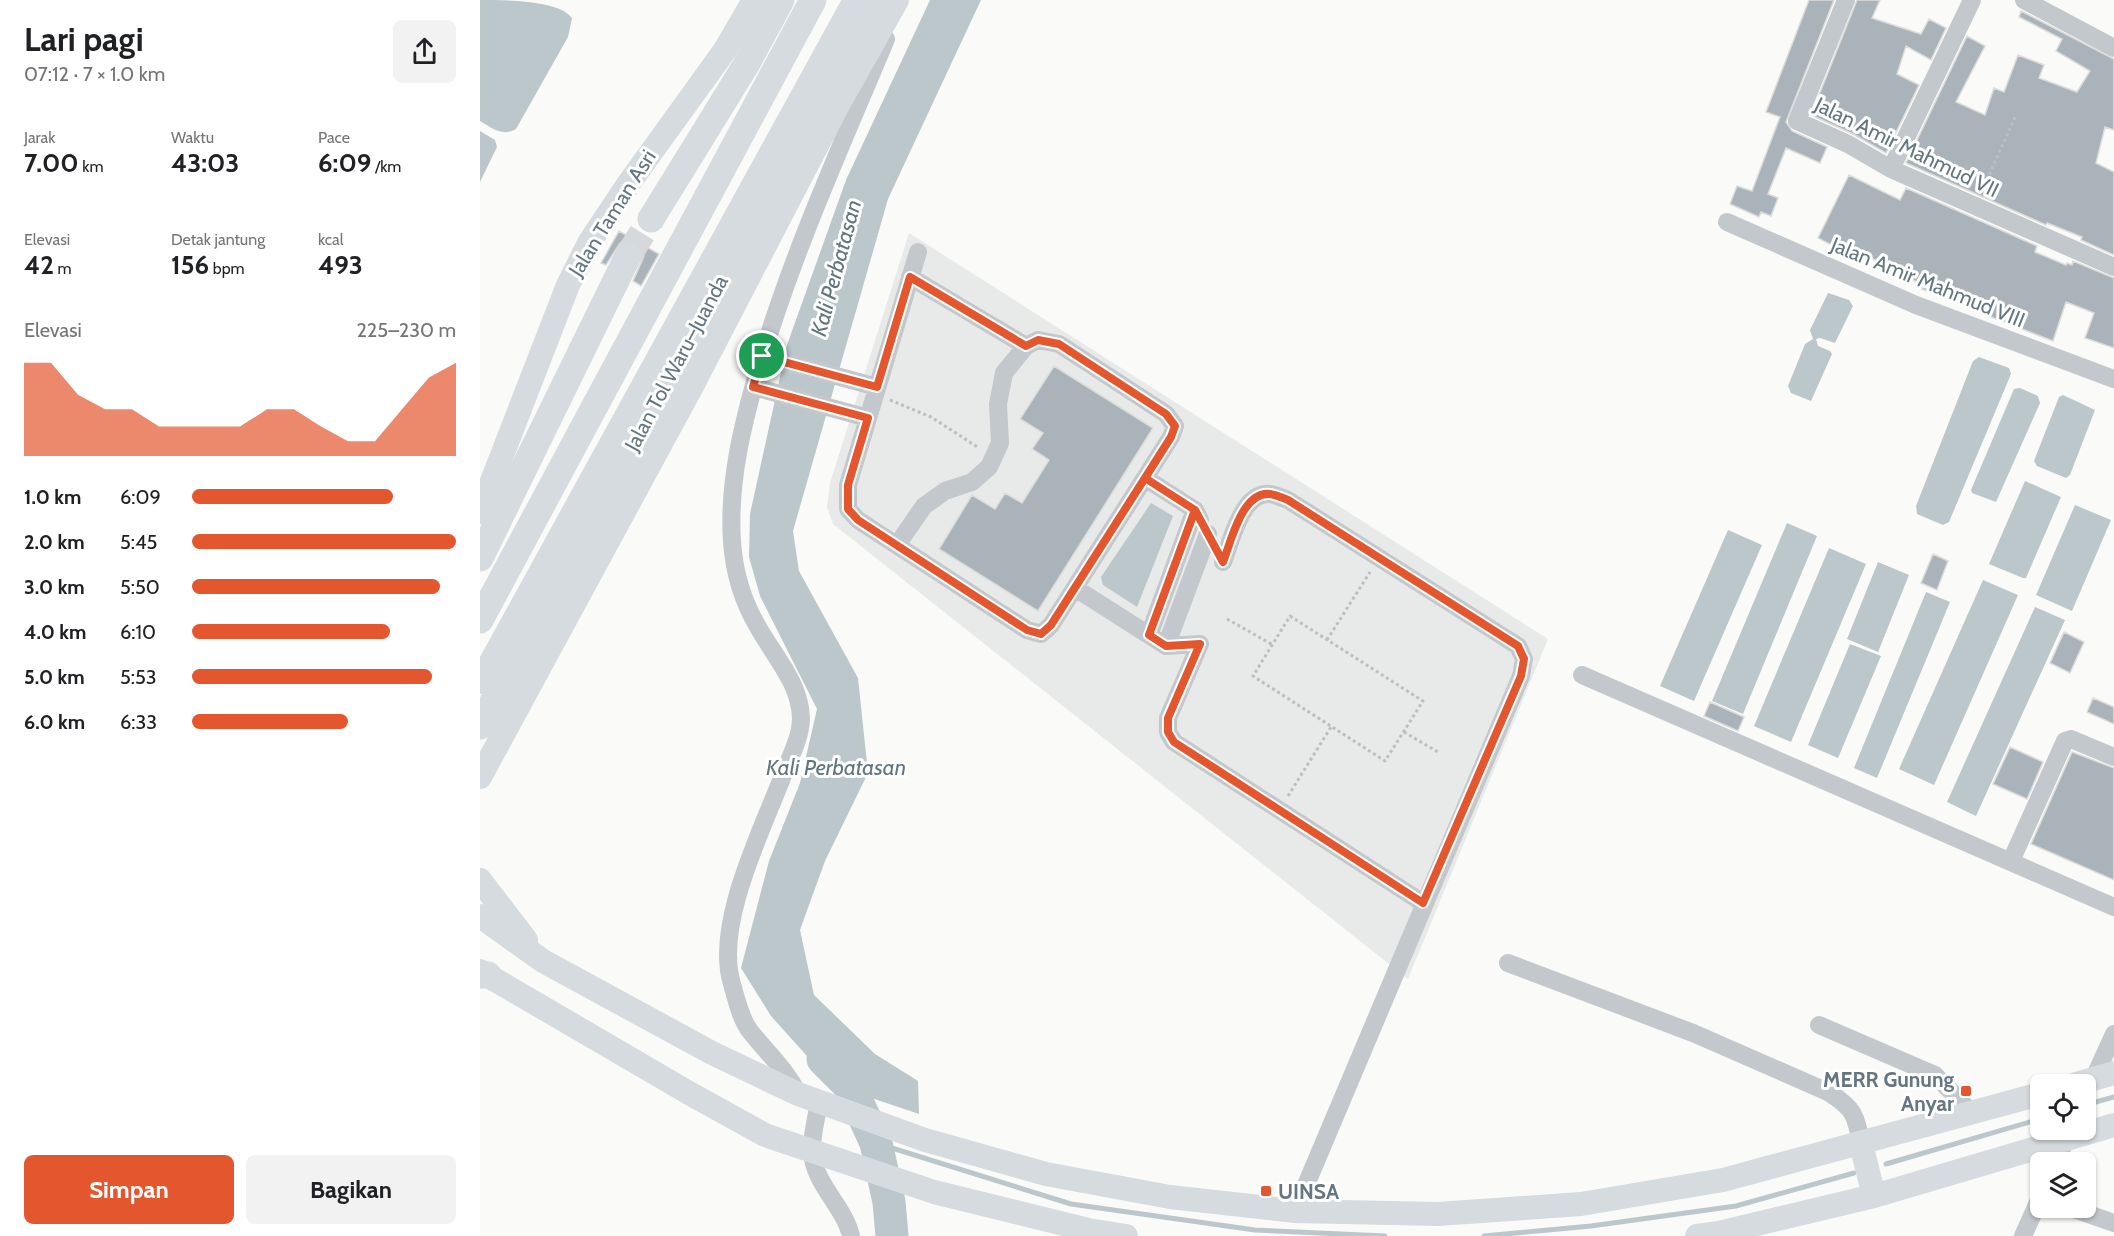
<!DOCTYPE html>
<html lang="id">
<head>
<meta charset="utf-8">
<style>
	:root { --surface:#fff; --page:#f2f2f2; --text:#202124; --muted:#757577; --accent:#e4572e }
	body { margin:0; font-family:Cabin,sans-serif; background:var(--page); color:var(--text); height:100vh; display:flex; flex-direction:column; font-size:22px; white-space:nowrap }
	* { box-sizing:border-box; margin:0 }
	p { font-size:20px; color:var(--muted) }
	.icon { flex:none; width:33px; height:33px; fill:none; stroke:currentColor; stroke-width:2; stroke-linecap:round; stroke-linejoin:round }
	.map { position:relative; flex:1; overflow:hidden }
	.sheet { display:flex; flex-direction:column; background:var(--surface); width:480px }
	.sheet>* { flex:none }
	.tools { position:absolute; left:1550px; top:1074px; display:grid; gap:12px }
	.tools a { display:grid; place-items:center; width:66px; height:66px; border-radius:9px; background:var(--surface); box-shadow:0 2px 4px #0004; font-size:30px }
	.pin { position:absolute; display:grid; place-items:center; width:51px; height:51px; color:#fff; margin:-26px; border:3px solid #fff; border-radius:50%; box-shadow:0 2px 6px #0007 }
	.round { display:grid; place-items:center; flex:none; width:63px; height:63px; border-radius:9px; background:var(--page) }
	.overview { display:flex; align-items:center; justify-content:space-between; height:102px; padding:0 24px }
	h1 { font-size:33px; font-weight:800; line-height:45px }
	.figures { display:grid; grid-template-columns:repeat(3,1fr); gap:9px; height:102px; padding:6px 24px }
	.figures div { display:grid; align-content:center }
	.figures b { font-size:26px; font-weight:800 }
	.figures small { font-size:16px; font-weight:400 }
	.figures p { font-size:16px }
	.chart { height:168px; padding:12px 24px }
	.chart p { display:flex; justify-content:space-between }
	.chart svg { width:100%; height:108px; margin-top:6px; fill:var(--accent); opacity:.7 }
	.cta { display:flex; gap:12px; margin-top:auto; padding:12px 24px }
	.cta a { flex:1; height:69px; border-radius:9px; background:var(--accent); color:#fff; font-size:24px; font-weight:800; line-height:69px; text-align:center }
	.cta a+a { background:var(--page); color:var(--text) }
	ul { padding:0 24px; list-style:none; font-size:20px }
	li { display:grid; grid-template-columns:96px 72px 1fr; align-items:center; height:45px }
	li i { height:15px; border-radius:8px; background:var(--accent) }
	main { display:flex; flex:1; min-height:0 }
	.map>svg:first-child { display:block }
	.built { fill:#e8e9e9 }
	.water { fill:#bbc7cb }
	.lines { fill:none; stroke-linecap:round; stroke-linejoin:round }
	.stream { stroke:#bbc7cb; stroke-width:5 }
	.river { stroke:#bbc7cb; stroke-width:33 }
	.building { fill:#aab3b9; stroke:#dcdcda; stroke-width:1.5 }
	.highway-tunnel { stroke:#d5d9db; stroke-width:27; stroke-dasharray:27 14; stroke-linecap:butt }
	.path { stroke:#bbbfc2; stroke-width:3; stroke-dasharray:3 3; stroke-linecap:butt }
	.minor { stroke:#c3c8cc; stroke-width:18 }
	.major { stroke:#d6dbdf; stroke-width:24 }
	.highway { stroke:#d6dbdf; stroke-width:27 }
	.route-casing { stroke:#fff; stroke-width:12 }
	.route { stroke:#e4572e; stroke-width:8 }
	.poi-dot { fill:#e4572e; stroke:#fff; stroke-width:2 }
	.labels { text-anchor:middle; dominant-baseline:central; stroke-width:6; stroke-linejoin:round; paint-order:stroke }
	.street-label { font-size:21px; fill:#657683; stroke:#fff }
	.poi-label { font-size:21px; font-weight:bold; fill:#657683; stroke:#fff; text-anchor:end }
	.water-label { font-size:22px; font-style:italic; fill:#60757c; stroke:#fff }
</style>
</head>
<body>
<main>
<section class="sheet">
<div class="overview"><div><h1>Lari pagi</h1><p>07:12 · 7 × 1.0 km</p></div><a class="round"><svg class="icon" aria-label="share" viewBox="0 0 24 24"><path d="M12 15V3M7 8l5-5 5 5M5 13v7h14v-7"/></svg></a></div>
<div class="figures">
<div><p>Jarak</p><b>7.00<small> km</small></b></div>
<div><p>Waktu</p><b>43:03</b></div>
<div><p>Pace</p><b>6:09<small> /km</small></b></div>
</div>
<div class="figures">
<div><p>Elevasi</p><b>42<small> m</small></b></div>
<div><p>Detak jantung</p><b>156<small> bpm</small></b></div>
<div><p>kcal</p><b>493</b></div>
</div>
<div class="chart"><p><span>Elevasi</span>225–230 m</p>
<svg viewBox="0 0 160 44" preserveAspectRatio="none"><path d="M0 44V6L10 6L20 19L30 25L40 25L50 32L60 32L70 32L80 32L90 25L100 25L110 32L120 38L130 38L140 25L150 12L160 6V44z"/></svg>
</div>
<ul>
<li><b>1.0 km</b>6:09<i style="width:76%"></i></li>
<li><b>2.0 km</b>5:45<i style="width:100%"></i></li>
<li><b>3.0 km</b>5:50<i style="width:94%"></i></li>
<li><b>4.0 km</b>6:10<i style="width:75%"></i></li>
<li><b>5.0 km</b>5:53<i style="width:91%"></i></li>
<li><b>6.0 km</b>6:33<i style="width:59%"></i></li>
</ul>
<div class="cta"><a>Simpan</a><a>Bagikan</a></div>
</section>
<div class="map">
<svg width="1634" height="1236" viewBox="0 0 1634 1236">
	<rect width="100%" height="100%" fill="#fafaf8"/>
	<path class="built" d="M429 233 1068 639 928 979 353 524 347 507 350 483Z"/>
	<path class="water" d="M0 0C26 0 79 0 92 18L88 37 36 129C22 137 12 128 0 121Z
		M450 0H501L408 199 313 531 319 571 378 678 388 773 345 861 320 930 334 995 395 1054 438 1081 439 1114 353 1085 291 1016 261 968 289 861 320 783 337 709 280 596 269 557 270 514 307 345 366 180Z
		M0 131 15 140 17 147 0 182Z
		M1348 293 1369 300 1373 306 1355 343 1340 338 1336 339 1338 346 1350 351 1352 354 1331 401 1311 393 1308 386 1325 344 1333 339 1330 330Z
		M1499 357 1529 368 1531 374 1469 522 1463 525 1437 514 1436 506 1493 361Z
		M1540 388 1558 396 1560 403 1516 502 1492 493 1491 490 1534 389Z
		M1583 395 1615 410 1590 475 1586 478 1557 466 1554 461 1579 397Z
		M1545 481 1581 497 1546 578H1543L1509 564Z
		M671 503 693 516 657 607 623 585 621 577Z
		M1595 505 1631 520 1592 611 1556 595Z
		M1307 523 1337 536 1263 714 1232 701Z
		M1248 530 1282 545 1214 701 1180 686Z
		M1349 548 1386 564 1311 742 1274 726Z
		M1398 562 1429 575 1398 652 1367 639Z
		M1503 580 1538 595 1454 785 1419 769Z
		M1446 592 1470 602 1397 778 1374 768Z
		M1555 607 1585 620 1496 816 1467 802Z
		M1370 644 1401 656 1358 758 1328 745Z"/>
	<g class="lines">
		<path class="stream" d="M1605 1105 1634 1097
			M396 1143 591 1204 775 1230 905 1236
			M1406 1164 1560 1119
			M1004 1236 1111 1226 1256 1206 1374 1173"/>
		<path class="river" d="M343 1059 370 1086 396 1143 409 1202 412 1236"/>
	</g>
	<path class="building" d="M1329 0H1354L1306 122 1312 131 1347 147 1340 163 1306 148 1288 194 1298 198 1291 216 1281 212 1279 217 1250 204 1257 186 1272 191 1300 117 1286 112Z
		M1377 0H1400L1392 18 1441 34 1449 19 1466 28 1451 60 1426 46 1417 74 1439 85 1406 153 1373 134 1331 115Z
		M1541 11 1634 59V130L1625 127 1616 163 1634 172V255L1601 240 1602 237 1567 223 1566 225 1426 163 1487 36 1505 46 1476 102 1505 115 1514 88 1524 92 1538 55 1564 65 1559 78 1597 92 1610 71 1576 51 1582 39 1539 17Z
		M1369 175 1420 200 1426 188 1557 246 1555 252 1586 265 1587 263 1592 265 1593 261 1634 278V348L1605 338 1614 313 1586 302 1573 341 1498 312 1485 306 1486 303 1458 292 1456 295 1442 289 1444 285 1394 263 1395 260 1359 243 1357 248 1338 238Z
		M139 231 179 254 161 286 153 281 164 256 161 248 155 242 148 240 140 243 126 265 121 263Z
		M574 366 673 428 558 611 459 549 492 495 515 509 525 493 542 503 569 460 552 449 563 433 540 419Z
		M1453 554 1468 561 1457 590 1441 583Z
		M1584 632 1604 642 1590 673 1570 663Z
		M1613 698 1634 707V724L1607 712Z
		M1230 702 1264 717 1258 731 1224 716Z
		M1530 747 1563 762 1547 799 1513 784Z
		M1592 752 1634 768V880L1551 844Z"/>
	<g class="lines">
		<path class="highway-tunnel" d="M148 256 171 219"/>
		<path class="path" d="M1502 191 1536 115
			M410 400 451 417 499 448
			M810 616 943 701 905 761 773 676Z
			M747 619 793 645
			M847 640 890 572
			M924 732 958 752
			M808 796 851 727"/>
		<path class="minor" d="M1366 0 1317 121 1368 144 1411 169 1634 267
			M1544 0 1634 48
			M1411 169 1492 0
			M1247 222 1436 305 1634 379
			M430 277 546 346
			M282 356 397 387
			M274 387 388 418
			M665 478 715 510 720 520
			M417 545 444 506 465 491 492 482 509 467 520 443 518 404 524 373 546 346 558 340 579 344 686 414 695 426 691 437 571 625 561 634 547 630 378 520 368 509V485L438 252
			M743 562C751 542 762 491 790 494 796 495 803 498 808 500L1038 646 1044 659 1041 676 815 1211
			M595 588 686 646 720 644 688 718V732L694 742 943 903
			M669 635 715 510
			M686 646 728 534
			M1102 675 1634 907
			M1531 861 1585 741 1591 739 1634 757
			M1028 963 1213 1033 1348 1092C1374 1108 1376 1115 1381 1144
			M1339 1025 1455 1075 1492 1113
			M1613 1080 1634 1034
			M318 1094C306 1069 287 1053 270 1031 261 1020 256 998 252 984 234 926 281 832 302 778 309 759 321 738 321 718 320 683 294 656 278 627 262 600 254 572 252 541 248 482 263 423 279 367 312 254 361 147 406 39
			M339 1101C337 1117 331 1137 332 1152 334 1184 364 1206 371 1236
			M1576 1162 1585 1141
			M1591 1208 1634 1223
			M1543 1236 1560 1198"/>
		<path class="major" d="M0 512 88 285 109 243 149 183 245 50 274 0
			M0 682 375 0
			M0 777 211 388 359 103 417 0
			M0 880 46 940
			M0 916 63 961 232 1053 318 1094 445 1140 566 1174 690 1197 815 1211 958 1214 1101 1204 1243 1180 1560 1094
			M0 971 209 1093 285 1135 454 1192 608 1230 646 1236
			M1596 1084 1634 1073
			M1381 1144 1394 1196
			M1217 1236 1239 1233 1394 1196 1634 1125"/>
		<path class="highway" d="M171 219 266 65 301 0
			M0 558 148 256
			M0 620 333 0
			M0 726 393 0
			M0 975H8"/>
	</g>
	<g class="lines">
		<defs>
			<path id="route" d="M282 356 273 387 388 418 368 485V509L378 520 547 630 561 634 571 625 665 478 715 510 743 562C751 542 762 491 790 494 796 495 803 498 808 500L1038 646 1044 659 1041 676 943 903 694 742 688 732V718L720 644 686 646 669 635 715 510 665 478 691 437 695 426 686 414 579 344 558 340 546 346 430 277 397 387 282 356"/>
		</defs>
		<use href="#route" class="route-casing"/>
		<use href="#route" class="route"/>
	</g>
	<g class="poi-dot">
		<rect x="1480" y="1085" width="12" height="12" rx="3"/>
		<rect x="780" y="1185" width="12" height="12" rx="3"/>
	</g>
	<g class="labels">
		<g class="street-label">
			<text transform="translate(1427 147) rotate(26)">Jalan Amir Mahmud VII</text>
			<text transform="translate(132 213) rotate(-58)">Jalan Taman Asri</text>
			<text transform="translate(1448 282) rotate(22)">Jalan Amir Mahmud VIII</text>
			<text transform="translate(196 363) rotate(-62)">Jalan Tol Waru–Juanda</text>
		</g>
		<g class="poi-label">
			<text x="1474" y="1079">MERR Gunung<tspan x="1474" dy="24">Anyar</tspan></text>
			<text x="798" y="1191" text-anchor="start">UINSA</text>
		</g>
		<g class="water-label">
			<text transform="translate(356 268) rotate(-75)">Kali Perbatasan</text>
			<text x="356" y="767">Kali Perbatasan</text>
		</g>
	</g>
</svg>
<div class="tools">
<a><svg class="icon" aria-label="locate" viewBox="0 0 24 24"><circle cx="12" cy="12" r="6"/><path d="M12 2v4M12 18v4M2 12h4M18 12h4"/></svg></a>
<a><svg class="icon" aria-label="layers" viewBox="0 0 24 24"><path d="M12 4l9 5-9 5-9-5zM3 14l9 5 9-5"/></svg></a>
</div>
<div class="pin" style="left:282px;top:356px;background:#1e9e55"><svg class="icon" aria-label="arrive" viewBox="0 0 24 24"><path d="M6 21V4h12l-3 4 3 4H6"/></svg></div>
</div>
</main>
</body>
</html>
